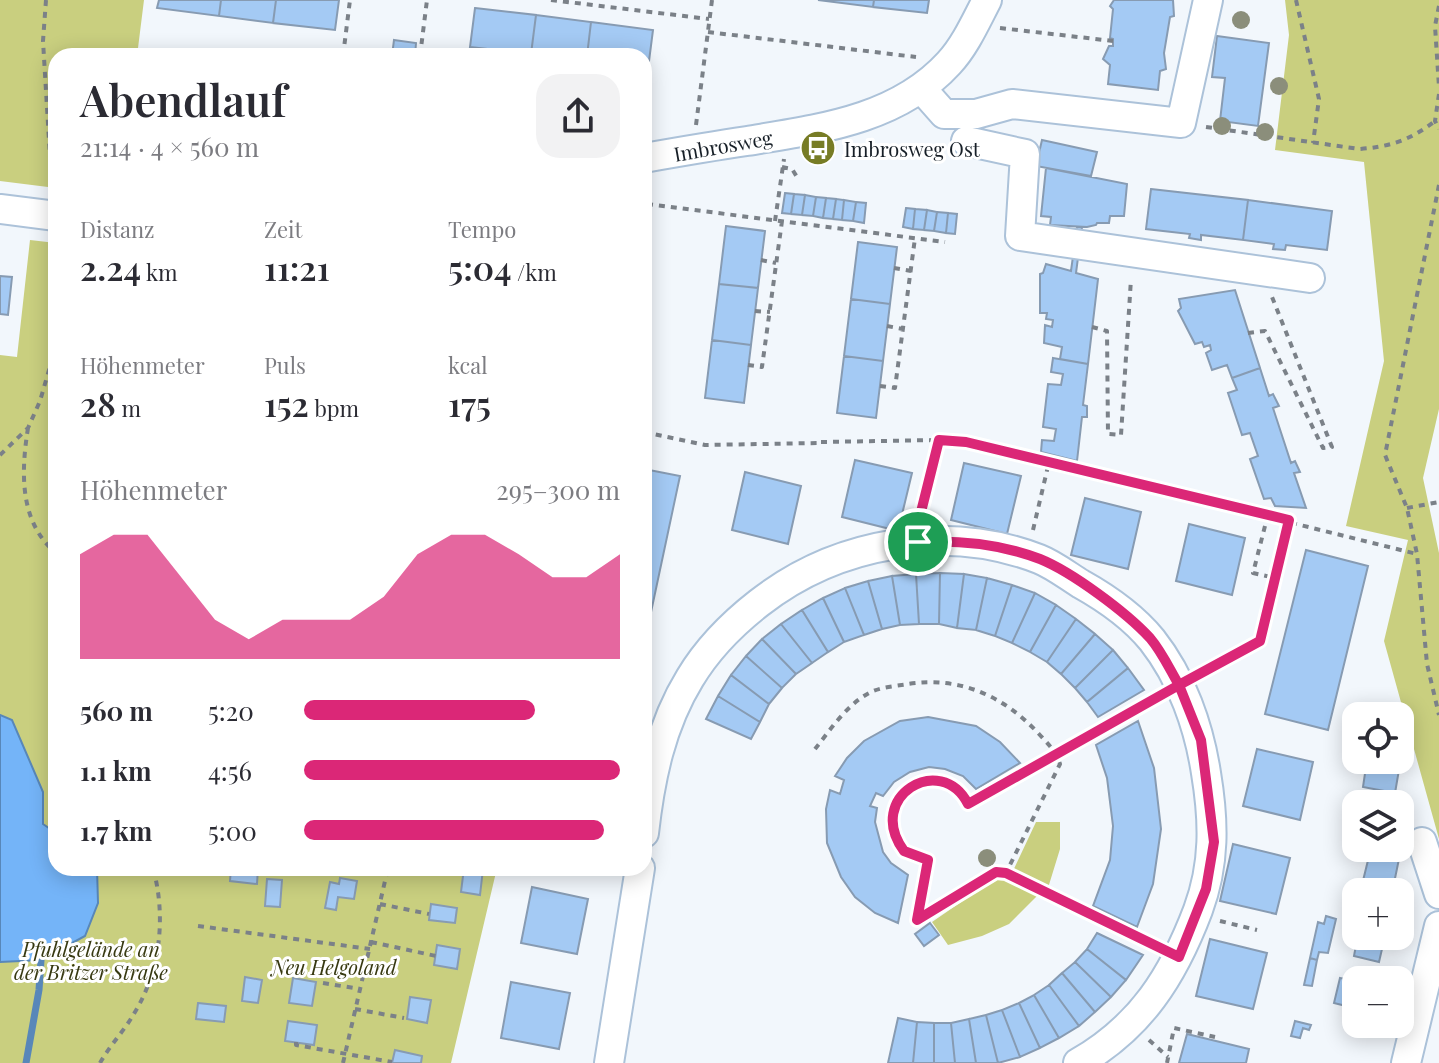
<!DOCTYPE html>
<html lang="de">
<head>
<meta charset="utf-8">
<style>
	:root { --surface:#fff; --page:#f2f2f3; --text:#2b2b33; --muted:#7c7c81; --accent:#db2777 }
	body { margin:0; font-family:"Playfair Display",serif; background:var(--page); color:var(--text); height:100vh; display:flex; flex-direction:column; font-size:30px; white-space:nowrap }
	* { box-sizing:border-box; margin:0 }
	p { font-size:26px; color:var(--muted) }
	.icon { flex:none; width:44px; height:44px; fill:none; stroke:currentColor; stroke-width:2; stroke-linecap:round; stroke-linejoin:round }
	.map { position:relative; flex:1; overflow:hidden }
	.sheet { position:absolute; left:48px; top:48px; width:604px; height:828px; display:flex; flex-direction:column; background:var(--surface); border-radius:24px; box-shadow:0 4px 20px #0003 }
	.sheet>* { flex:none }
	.buttons { position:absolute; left:1342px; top:702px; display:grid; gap:16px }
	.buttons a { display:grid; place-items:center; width:72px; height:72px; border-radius:16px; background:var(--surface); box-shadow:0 4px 20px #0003; font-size:40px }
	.pin { position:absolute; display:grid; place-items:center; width:68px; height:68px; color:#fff; margin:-34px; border:4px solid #fff; border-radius:50%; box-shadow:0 2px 8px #0007 }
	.round { display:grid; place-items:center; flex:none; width:84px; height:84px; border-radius:24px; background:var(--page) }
	.head { display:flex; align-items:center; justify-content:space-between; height:136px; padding:0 32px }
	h1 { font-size:44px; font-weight:600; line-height:60px }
	.stats { display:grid; grid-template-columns:repeat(3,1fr); gap:12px; height:136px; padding:8px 32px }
	.stats div { display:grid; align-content:center }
	.stats b { font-size:34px; font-weight:600 }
	.stats small { font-size:22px; font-weight:400 }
	.stats p { font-size:22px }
	.chart { height:224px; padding:16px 32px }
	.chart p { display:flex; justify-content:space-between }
	.chart svg { width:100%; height:144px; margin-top:8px; fill:var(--accent); opacity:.7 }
	ul { padding:0 32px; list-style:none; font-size:26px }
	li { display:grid; grid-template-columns:128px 96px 1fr; align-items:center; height:60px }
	li i { height:20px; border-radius:10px; background:var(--accent) }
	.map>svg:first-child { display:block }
	.green { fill:#c9cf7f }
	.water { fill:#74b4f8; stroke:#5887b9; stroke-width:2 }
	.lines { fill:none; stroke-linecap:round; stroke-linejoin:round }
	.stream { stroke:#5887b9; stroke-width:7 }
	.building { fill:#a4caf4; stroke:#879bb2; stroke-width:2 }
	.minor-casing { stroke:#acc2d9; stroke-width:32 }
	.path { stroke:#7b8188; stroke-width:4; stroke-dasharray:6 6; stroke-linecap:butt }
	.minor { stroke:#fff; stroke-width:28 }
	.tree { fill:#8b8e7b }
	.route-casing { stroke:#fff; stroke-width:16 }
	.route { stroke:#db2777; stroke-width:10 }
	.labels { text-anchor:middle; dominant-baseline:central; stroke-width:6; stroke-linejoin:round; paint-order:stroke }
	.street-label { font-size:20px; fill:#171f27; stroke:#fff }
	.poi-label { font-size:20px; fill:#171f27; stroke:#fff; text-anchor:start }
	.park-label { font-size:20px; font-style:italic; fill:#373911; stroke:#fff }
</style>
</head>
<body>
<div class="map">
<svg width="1439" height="1063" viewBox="0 0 1439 1063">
	<rect width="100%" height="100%" fill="#f2f7fc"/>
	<path class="green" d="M0 0H144L137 56H56V188L0 181Z
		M1285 0H1439V409L1423 478 1439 553V839L1384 641 1408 540 1346 526 1384 361 1364 162 1275 150 1289 35Z
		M30 240 56 243V868H497L451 1063H0V355L17 357Z
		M1036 822H1060V849L1048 888 1012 873Z
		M999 876 1040 893 1009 924 982 936 948 945 932 922Z"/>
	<path class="water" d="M0 715 12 720 43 792V824L56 833V868H97L98 903 85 936 41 960 0 962Z"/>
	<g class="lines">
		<path class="stream" d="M26 1063 39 990 41 960"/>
	</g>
	<path class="building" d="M159 0H221L219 16 157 8Z
		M221 0H276L273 23 219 16Z
		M276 0H339L335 30 273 23Z
		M818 0H874L873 7Z
		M874 0H929L927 13 873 7Z
		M1114 0H1173L1174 16 1170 17 1164 53 1166 69 1160 71 1158 90 1108 84 1110 65 1103 59 1109 46H1113V39L1110 38 1113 9 1110 6Z
		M475 8 536 15 531 54 470 47Z
		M536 15 591 22 587 56 531 54Z
		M591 22 653 30 648 69H644V56H587Z
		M1217 36 1269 43 1258 126 1220 121 1225 78 1212 77Z
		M394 40 416 43 415 56H392Z
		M1042 140 1097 152 1091 176 1036 166Z
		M1046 168 1127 184 1124 216H1110L1109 223H1097L1096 225 1087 227 1050 225 1051 217 1041 216Z
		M1151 189 1248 200 1243 240 1201 235V240L1189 238 1190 234 1146 229Z
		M785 193 794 194 791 214 782 213Z
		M794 194 805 195 802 215 791 214Z
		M805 195 816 197 813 216 802 215Z
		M816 197 826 198 823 218 813 216Z
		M826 198 836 199 833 219 823 218Z
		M836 199 844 200 842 220 833 219Z
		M844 200 856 202 853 221 842 220Z
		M1248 200 1332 211 1327 250 1286 245 1285 250 1273 249 1274 244 1243 240Z
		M856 202 866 203 864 223 853 221Z
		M906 208 915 209 913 229 903 227Z
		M915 209 927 210 924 230 913 229Z
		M927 210 937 212 934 231 924 230Z
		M937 212 948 213 946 233 934 231Z
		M948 213 957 214 955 234 946 233Z
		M726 226 765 231 758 288 719 284Z
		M1077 227H1082L1076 273 1098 279 1088 364 1060 359 1062 347 1044 343 1045 325 1052 327 1053 320 1046 319 1047 313H1040V274L1043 273 1046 264 1071 271Z
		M858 242 897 247 890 304 851 299Z
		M0 276 12 277 8 315 0 314Z
		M719 284 758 288 751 345 712 340Z
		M1235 290 1260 368 1232 378 1227 365 1212 370 1206 353 1211 350 1210 345 1204 347 1202 342 1195 344 1178 311 1181 308 1179 299Z
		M851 299 890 304 883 361 844 356Z
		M712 340 751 345 744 403 705 398Z
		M844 356 883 361 876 418 837 413Z
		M1053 358 1088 364 1083 405 1087 406V417H1082L1077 461 1041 452 1042 440 1054 441 1056 429 1043 427 1048 384 1061 385 1063 374 1051 372Z
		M1260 368 1269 396 1273 394 1279 406 1273 408 1291 463 1295 461 1300 472 1294 473 1306 508 1275 506 1271 498 1264 499 1250 459 1258 456 1250 433 1242 435 1228 393 1237 390 1232 378Z
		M855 460 912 473 898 531 842 517Z
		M964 463 1021 476 1007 534 951 520Z
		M644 469 680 476 644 645Z
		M745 472 801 486 788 544 732 530Z
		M1085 498 1141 512 1128 569 1071 555Z
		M1189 524 1245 538 1232 595 1176 581Z
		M1306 550 1368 566 1328 730 1265 714Z
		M940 573 964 574 957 628 939 624Z
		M940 573 939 624H919L916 574Z
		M916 574 919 624 900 625 892 576Z
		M964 574 987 578 976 630 957 628Z
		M892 576 900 625 882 629 868 581Z
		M987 578 1012 585 995 636 976 630Z
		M868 581 882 629 864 635 845 588Z
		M1012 585 1035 593 1012 643 995 636Z
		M845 588 864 635 844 642 823 598Z
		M1035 593 1056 605 1030 652 1012 643Z
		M823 598 844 642 828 652 802 610Z
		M1056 605 1076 619 1047 662 1030 652Z
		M802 610 828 652 812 663 781 624Z
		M1076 619 1095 634 1061 674 1047 662Z
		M781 624 812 663 796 674 762 639Z
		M1095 634 1113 650 1075 688 1061 674Z
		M762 639 796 674 782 688 746 656Z
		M1113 650 1128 668 1087 702 1075 688Z
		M746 656 782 688 769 704 731 675Z
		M1128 668 1144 690 1098 717 1087 702Z
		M731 675 769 704 760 722 718 696Z
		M718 696 760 722 751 739 706 719Z
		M928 717 976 726 1000 742 1020 763 976 789 963 776 945 769 929 767 910 772 894 782 883 796 876 793 870 806 877 808 875 822 883 852 891 863 908 875 898 923 875 913 855 897 841 877 827 843 826 809 830 790 840 794 844 780 835 776 847 758 864 741 900 721Z
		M1138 721 1154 768 1161 829 1153 884 1137 927 1093 906 1110 860 1113 826 1107 778 1096 745Z
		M1257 749 1313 762 1300 820 1243 806Z
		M1401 758 1395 793 1363 787 1367 760Z
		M1233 844 1290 858 1276 914 1220 901Z
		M1371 848 1400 854 1393 888 1387 887 1386 892 1361 889Z
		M231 868H258L257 884 230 881Z
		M464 868 483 869 480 895 461 892Z
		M340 878 357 881 354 899 338 897 336 910 325 908 330 882 339 884Z
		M267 879 282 880 280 907 265 906Z
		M532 887 588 899 577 954 521 943Z
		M431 904 457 908 455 923 429 920Z
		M1355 909 1356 936H1385L1379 962 1354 956 1357 940 1349 939Z
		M1326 916 1336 919 1328 953 1319 952 1317 960 1310 958 1318 922 1324 924Z
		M930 923 939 935 924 946 915 934Z
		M1097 933 1143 955 1126 980 1087 949Z
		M1210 939 1267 953 1253 1009 1196 996Z
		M437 945 460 949 457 969 434 965Z
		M1087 949 1126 980 1111 997 1075 962Z
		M1310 958 1317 960 1312 986 1304 985Z
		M1075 962 1111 997 1095 1012 1062 973Z
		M1353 969 1377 973 1376 980H1351Z
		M1062 973 1095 1012 1079 1026 1049 985Z
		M245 977 262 980 258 1003 242 1001Z
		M293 978 316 982 312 1006 289 1003Z
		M1340 978 1356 981V1014L1353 1013 1354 1008 1334 1003Z
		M511 982 570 993 559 1049 501 1038Z
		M1049 985 1079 1026 1059 1038 1034 995Z
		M1034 995 1059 1038 1040 1048 1019 1003Z
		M410 997 431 1000 427 1023 407 1019Z
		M198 1003 226 1006 224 1022 196 1019Z
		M1019 1003 1040 1048 1020 1057 1002 1010Z
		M1002 1010 1020 1057 998 1063 986 1015Z
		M986 1015 998 1063H976L969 1019Z
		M898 1018 917 1022 913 1063H888Z
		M969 1019 976 1063H955L951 1023Z
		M288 1021 317 1025 314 1045 285 1041Z
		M1295 1021 1311 1025 1309 1030 1303 1028 1300 1038 1291 1036Z
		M917 1022 934 1023V1063H913Z
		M934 1023H951L955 1063H934Z
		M1187 1034 1249 1049 1246 1063H1179Z
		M395 1050 422 1056 421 1063H392Z"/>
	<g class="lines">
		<defs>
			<path id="minor" d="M921 88 944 114H976L1012 104 1181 123 1208 0
				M966 141 1025 154 1020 236 1310 278
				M644 158C678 152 713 146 747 141 819 129 897 120 949 63 965 46 976 21 987 0
				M0 209 56 216
				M644 833C650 779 661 725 690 678 708 648 732 624 759 603 837 542 946 523 1039 559 1054 565 1068 576 1081 584 1106 598 1134 618 1152 640 1182 678 1199 727 1206 773 1214 821 1215 864 1198 910 1173 976 1141 1027 1078 1063
				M1422 842 1439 894
				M609 1063 640 868
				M1406 1063 1439 926"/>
		</defs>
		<use href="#minor" class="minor-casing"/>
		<path class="path" d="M46 0 43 41 52 190
			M551 0 709 19
			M1296 0 1319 99 1313 143
			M1439 6 1435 26 1439 87
			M1000 28 1113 41
			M708 32 916 57
			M343 56 350 0
			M420 56 427 0
			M1439 94 1435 121 1439 129
			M696 125 712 0
			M1206 127 1359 149C1389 147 1411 140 1435 121
			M782 167 792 169 797 177
			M1439 185 1385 455 1407 508 1417 554 1427 664 1439 715
			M647 204 945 242
			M775 221 784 159
			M644 234 650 182
			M761 260 776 263
			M894 268 911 271
			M755 311 770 312
			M887 326 903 329
			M1092 327 1107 331 1108 434 1121 435 1131 279
			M1248 333 1265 331 1323 448 1332 447 1272 297
			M748 365 762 367 782 221
			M880 386 895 388 915 238
			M28 428C21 472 19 522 56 553
			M644 432 705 445 819 443
			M821 442 939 440 966 442 1417 554
			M0 455 28 428 40 401 56 346
			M1407 508 1439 502
			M920 515 939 440
			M1265 526 1253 573 1275 578
			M1033 530 1049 462
			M1203 673 1260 641 1289 520
			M815 749C831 729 848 703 871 692 882 687 896 686 908 684 960 676 1004 696 1039 734 1048 744 1056 751 1060 764L1006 873
			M380 904 429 914
			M917 920 928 860 904 851C864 797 940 751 968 804L1156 698
			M918 920 996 872 1006 873 1156 945
			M1220 921 1257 930
			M198 926 370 949
			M371 942 436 956
			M323 983 360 989
			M355 1009 404 1018
			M1149 1040 1168 1057
			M296 1042V1045L392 1062
			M100 1063C110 1045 125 1030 135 1012 161 969 166 915 153 868
			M343 1063 388 868
			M1167 1063 1174 1028 1215 1037"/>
		<use href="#minor" class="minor"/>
	</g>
	<g class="tree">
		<circle cx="1241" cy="20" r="9"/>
		<circle cx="1279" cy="86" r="9"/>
		<circle cx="1222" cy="126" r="9"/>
		<circle cx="1265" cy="132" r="9"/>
		<circle cx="987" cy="858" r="9"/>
	</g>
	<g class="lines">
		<defs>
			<path id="route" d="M918 542C958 540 1001 544 1040 559 1072 572 1126 612 1150 638 1162 652 1170 670 1179 685L968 804C941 751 864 797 904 851L928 860 917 920 996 872 1006 873 1179 957 1206 889 1214 842 1201 740 1179 685 1260 641 1289 520 966 442 939 440 917 528 918 542"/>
		</defs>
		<use href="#route" class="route-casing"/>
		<use href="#route" class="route"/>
	</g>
	<defs>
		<symbol id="bus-disc" viewBox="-11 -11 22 22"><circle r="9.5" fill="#777c25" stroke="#fff"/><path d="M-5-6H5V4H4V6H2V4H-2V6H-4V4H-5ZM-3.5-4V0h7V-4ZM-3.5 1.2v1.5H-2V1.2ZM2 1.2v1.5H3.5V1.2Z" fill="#fff"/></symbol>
	</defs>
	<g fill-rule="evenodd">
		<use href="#bus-disc" x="798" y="128" width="40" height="40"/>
	</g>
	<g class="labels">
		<g class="street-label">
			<text transform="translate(723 145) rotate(-10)">Imbrosweg</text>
		</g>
		<g class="poi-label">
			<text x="844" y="148">Imbrosweg Ost</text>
		</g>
		<g class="park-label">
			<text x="91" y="948">Pfuhlgelände an<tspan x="91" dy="23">der Britzer Straße</tspan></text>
			<text x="334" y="966">Neu Helgoland</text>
		</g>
	</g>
</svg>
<div class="buttons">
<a><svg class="icon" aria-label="locate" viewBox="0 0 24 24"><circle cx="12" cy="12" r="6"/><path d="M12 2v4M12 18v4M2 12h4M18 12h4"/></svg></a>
<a><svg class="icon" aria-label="layers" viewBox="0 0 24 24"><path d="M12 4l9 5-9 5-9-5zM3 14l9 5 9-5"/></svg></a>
<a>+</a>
<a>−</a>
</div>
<div class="pin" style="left:918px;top:542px;background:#1e9e55"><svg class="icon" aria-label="arrive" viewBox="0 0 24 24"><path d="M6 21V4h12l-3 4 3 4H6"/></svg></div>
<section class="sheet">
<div class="head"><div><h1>Abendlauf</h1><p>21:14 · 4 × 560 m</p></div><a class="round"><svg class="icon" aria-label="share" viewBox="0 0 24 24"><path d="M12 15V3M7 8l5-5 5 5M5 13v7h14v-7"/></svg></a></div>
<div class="stats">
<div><p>Distanz</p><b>2.24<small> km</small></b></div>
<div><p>Zeit</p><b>11:21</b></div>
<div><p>Tempo</p><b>5:04<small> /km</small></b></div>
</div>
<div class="stats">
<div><p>Höhenmeter</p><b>28<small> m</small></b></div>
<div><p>Puls</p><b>152<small> bpm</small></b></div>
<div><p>kcal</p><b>175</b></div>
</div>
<div class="chart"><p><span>Höhenmeter</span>295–300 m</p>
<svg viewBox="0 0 160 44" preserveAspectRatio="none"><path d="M0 44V12L10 6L20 6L30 19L40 32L50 38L60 32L70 32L80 32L90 25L100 12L110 6L120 6L130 12L140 19L150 19L160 12V44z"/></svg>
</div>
<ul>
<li><b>560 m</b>5:20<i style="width:73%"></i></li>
<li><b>1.1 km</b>4:56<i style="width:100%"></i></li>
<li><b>1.7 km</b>5:00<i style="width:95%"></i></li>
</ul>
</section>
</div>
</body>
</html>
